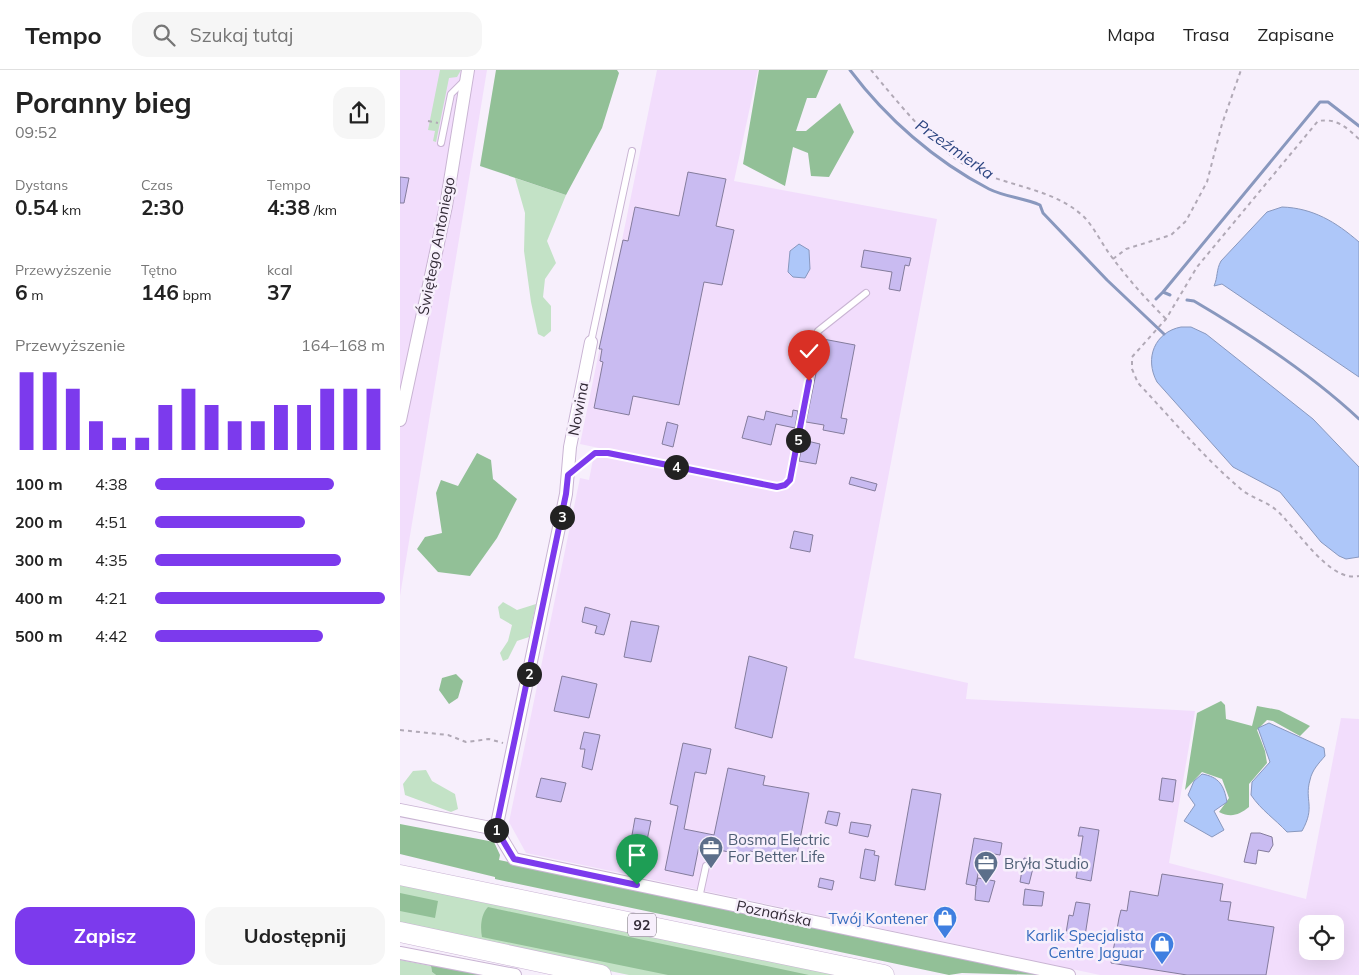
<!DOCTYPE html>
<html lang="pl">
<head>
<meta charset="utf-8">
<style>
	:root { --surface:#fff; --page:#f6f6f6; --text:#222; --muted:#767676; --line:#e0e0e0; --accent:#7c3aed }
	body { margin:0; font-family:Mulish,sans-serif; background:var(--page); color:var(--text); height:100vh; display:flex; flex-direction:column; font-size:19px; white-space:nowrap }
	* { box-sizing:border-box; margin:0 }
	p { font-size:16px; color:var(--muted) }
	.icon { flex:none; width:28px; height:28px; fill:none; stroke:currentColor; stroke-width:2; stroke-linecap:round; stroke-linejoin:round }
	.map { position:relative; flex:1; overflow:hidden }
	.drawer { display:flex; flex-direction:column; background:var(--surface); width:400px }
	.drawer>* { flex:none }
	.tools { position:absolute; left:899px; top:845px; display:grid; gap:10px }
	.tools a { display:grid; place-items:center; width:45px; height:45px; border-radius:10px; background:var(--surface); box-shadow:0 5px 20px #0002; font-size:25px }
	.pin { position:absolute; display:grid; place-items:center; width:42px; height:42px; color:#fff; margin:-51px -21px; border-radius:50% 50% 50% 0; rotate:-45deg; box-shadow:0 0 5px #0007 }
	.pin .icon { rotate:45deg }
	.km { position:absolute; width:25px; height:25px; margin:-12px; border-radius:50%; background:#222; color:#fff; font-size:14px; line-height:25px; text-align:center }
	.round { display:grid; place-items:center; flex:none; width:52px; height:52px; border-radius:15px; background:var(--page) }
	.head { display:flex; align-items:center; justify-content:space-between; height:85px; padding:0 15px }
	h1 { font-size:28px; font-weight:700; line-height:38px }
	.stats { display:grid; grid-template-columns:repeat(3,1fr); gap:8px; height:85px; padding:5px 15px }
	.stats div { display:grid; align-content:center }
	.stats b { font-size:21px; font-weight:700 }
	.stats small { font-size:14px; font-weight:400 }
	.stats p { font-size:14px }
	.chart { height:140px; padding:10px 15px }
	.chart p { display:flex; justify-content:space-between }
	.chart svg { width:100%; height:90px; margin-top:5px; stroke:var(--accent); stroke-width:6 }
	.action { display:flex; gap:10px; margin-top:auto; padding:10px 15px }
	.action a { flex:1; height:58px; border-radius:15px; background:var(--accent); color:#fff; font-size:20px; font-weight:700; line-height:58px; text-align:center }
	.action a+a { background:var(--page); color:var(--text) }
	ul { padding:0 15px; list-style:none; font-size:16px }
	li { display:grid; grid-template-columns:80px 60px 1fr; align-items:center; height:38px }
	li i { height:12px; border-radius:6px; background:var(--accent) }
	header { display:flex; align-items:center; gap:30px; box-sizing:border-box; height:70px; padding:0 25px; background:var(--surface); border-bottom:1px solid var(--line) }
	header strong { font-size:24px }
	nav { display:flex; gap:28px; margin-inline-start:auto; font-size:18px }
	.search { width:350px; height:45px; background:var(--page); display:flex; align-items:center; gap:12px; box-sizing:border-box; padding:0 18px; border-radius:15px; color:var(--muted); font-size:19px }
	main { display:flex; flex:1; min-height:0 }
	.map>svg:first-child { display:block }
	.built { fill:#f2ddfc; fill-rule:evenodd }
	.green { fill:#c3e2c6 }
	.forest { fill:#92c097 }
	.water { fill:#aec7f9; stroke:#8998be }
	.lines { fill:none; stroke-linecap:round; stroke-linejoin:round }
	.stream { stroke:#8998be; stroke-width:3 }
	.building { fill:#c9bbf1; stroke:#847c9c }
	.lane-casing { stroke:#c9b4d3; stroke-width:8 }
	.street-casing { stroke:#c9b4d3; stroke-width:14 }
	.primary-casing { stroke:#c9b4d3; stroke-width:21 }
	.path { stroke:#b1a9b6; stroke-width:2; stroke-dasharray:4 4; stroke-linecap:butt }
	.lane { stroke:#fff; stroke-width:6 }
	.street { stroke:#fff; stroke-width:12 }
	.primary { stroke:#fff; stroke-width:20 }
	.route-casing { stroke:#fff; stroke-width:10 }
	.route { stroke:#7c3aed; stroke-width:6 }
	.labels { text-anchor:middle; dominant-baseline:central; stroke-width:5; stroke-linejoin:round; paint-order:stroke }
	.shield { fill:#f7effc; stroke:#6d6571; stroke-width:1 }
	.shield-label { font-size:14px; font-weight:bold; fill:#322a36 }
	.street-label { font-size:15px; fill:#322a36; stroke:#f7effc }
	.service-label { font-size:15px; fill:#4e5e75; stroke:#f7effc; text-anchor:start }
	.shop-label { font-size:15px; fill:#366cbe; stroke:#f7effc; text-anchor:end }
	.water-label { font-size:16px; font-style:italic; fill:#2b4480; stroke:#f7effc }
</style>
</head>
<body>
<header>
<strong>Tempo</strong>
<div class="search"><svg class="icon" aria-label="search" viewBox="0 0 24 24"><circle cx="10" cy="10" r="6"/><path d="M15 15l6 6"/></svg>Szukaj tutaj</div>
<nav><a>Mapa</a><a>Trasa</a><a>Zapisane</a></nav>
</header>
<main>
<section class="drawer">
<div class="head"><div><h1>Poranny bieg</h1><p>09:52</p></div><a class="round"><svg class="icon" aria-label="share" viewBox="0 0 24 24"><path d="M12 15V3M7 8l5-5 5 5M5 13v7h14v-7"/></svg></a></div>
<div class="stats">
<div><p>Dystans</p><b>0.54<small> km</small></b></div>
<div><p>Czas</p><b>2:30</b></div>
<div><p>Tempo</p><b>4:38<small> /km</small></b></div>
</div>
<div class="stats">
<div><p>Przewyższenie</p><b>6<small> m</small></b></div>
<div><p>Tętno</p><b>146<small> bpm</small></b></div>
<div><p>kcal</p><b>37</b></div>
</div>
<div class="chart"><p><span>Przewyższenie</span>164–168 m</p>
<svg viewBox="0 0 160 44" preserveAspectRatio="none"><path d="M5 44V6M15 44V6M25 44V14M35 44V30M45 44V38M55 44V38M65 44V22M75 44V14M85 44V22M95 44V30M105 44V30M115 44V22M125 44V22M135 44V14M145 44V14M155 44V14"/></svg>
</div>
<ul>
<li><b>100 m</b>4:38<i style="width:78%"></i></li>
<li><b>200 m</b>4:51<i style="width:65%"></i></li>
<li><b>300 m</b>4:35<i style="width:81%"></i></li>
<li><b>400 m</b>4:21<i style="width:100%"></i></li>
<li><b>500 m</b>4:42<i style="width:73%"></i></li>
</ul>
<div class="action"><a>Zapisz</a><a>Udostępnij</a></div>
</section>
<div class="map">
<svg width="959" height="905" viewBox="0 0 959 905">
	<rect width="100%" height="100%" fill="#f7effc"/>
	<path class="built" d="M0 0H87L0 526Z
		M257 0H358L334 111 537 149 454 588 568 613 566 629 795 641 769 793 906 829 941 648 959 649V905H700L126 783 109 752 180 408 189 410 194 384 377 421 379 416 180 374ZM908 854H935V881H908Z"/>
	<path class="green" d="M40 0H61L57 7 49 8 36 72 33 71 35 61 28 60Z
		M115 108 166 125 147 171 156 193 145 209 143 227 151 236V261L144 267 138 264 131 232 124 181 125 143Z
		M103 532 117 540 136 534 129 567 117 571 108 589 103 591 100 583 108 571 112 555 100 548 98 537Z
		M26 700 32 711 55 724 58 739 51 742 5 725 3 714 13 701Z
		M0 809 457 905H229L0 857Z
		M0 890 31 896 32 902 36 905H0Z"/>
	<path class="forest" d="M96 0H217L219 3 202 58 166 125 80 96Z
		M359 0H428L416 28H407L396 61H406L440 33 454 62 429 107 411 106 408 83 393 77 385 116 343 94Z
		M77 383 91 390 93 409 117 429 97 468 70 506 38 502 17 479 25 467 42 463 36 423 41 410 58 416Z
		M56 604 63 611 58 628 49 634 39 620 42 608Z
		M821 631 825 635 826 649 852 656 857 636 879 640 910 656 900 666 873 651 867 650 857 660 865 681 867 693 849 714V737C839 745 831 748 819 742L829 728 822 709 802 702 785 720 797 643Z
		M0 754 94 772 100 785 99 790 641 905 562 903 549 905 95 809V807L0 784Z
		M0 823 38 831 35 848 0 841Z
		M88 837 409 905H268L82 867C80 857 81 844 88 837Z
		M31 896H35L85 905H36L32 902Z"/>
	<path class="water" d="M882 137C913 138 936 152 959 172V307L822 214 814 216C818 207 816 200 821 191L867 142Z
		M399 174 409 180 410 199 405 208 393 207 388 202 390 181Z
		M781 257H791L806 264 913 349 959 397V487L946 489 939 486 921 472 880 422 833 397 757 312C744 288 755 262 781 257Z
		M869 653 924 678 925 686C919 693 912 700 910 710 904 731 916 736 902 761L887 762C875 749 861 740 851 725L852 712 870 692 858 658Z
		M802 704C819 707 824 715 827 732L814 741 824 760 812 767 784 751 795 735 788 725 794 711Z"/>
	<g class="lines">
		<path class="stream" d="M450 0C486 48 535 91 589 119 605 127 624 128 640 135L643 143 707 210 764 264
			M763 222 920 32H928L959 56
			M756 229 763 222 770 225
			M787 230 794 231C850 264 912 305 959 349"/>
	</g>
	<path class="building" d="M288 102 326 109 316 156 334 160 322 215 304 212 279 335 233 326 229 345 194 338 203 292 200 291 202 279H199L223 170 228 171 235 137 279 146Z
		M0 107 9 108 4 133H0Z
		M464 180 511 188 509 196 505 195 500 221 489 219 492 202 461 197Z
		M423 269 455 275 441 348 447 349 444 364 423 360 424 355 406 352Z
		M393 340 398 341 395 358 376 354 371 375 342 368 348 346 364 350 366 341 392 347Z
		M267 352 278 355 273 377 262 374Z
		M403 370 420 374 416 394 399 391Z
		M451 407 477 414 475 421 449 414Z
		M394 461 413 465 410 482 390 478Z
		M185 537 210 544 204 565 195 563 197 556 182 552Z
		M231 551 259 556 251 592 224 587Z
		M349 586 387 597 372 668 335 658Z
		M162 606 197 614 189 648 154 641Z
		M184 662 200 665 192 700 182 697 185 679H180Z
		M283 673 311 679 306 704 295 702 284 759 314 765 328 698 365 706 363 715 409 723 396 790 350 781 349 786 299 776 293 806 265 800 278 736 270 734Z
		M141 708 166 713 161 732 136 727Z
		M762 708 776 710 773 732 759 730Z
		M512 719 541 724 525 820 495 815Z
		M428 741 440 743 437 756 425 753Z
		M235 748 251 751 246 775 250 776 246 795 233 792 234 789 228 788Z
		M451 752 471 755 468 767 449 763Z
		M680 757 699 760 691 811 676 808 683 766H678Z
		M851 763H860L872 767 873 775 869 782 858 780 856 794 844 792Z
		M574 768 602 773 600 785 582 782 576 815 578 808 595 811 589 832 575 830 576 816 566 814Z
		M465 779 475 781 474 785 479 786 475 811 460 808Z
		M624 788 635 790 629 814 620 812Z
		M762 804 823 814 820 831 831 832 828 850 874 857 866 905H787L711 893 719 848 721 840 727 841 730 821 758 826Z
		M420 808 434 811 432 820 418 817Z
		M625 819 644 822 642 836 623 835Z
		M676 832 690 834 685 866 666 863 669 845 673 846Z"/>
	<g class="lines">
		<defs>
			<path id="lane" d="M41 73 51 24 66 9
				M191 272 232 81
				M170 403 195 383H208L377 417 385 415 390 410 418 261 466 223
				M299 828 306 796"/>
			<path id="street" d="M0 350 46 136 68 0
				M0 740 96 759
				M96 759 114 789 669 905
				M96 759 166 424 170 377 191 272
				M0 883 115 905"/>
			<path id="primary" d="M0 805 484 905
				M0 862 201 905"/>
		</defs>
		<use href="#lane" class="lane-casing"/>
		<use href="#street" class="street-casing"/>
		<use href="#primary" class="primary-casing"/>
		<path class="path" d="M471 0C496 30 536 81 571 98 607 117 655 118 685 148 695 159 702 174 711 186 728 209 746 229 766 249
			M28 51 38 53
			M959 69C946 57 937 48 918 51L797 197 766 249 732 287V299L738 313C772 349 804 388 842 420 852 428 865 431 875 439 895 455 928 513 959 506
			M713 189 726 179 771 165 786 151 807 112 822 54 841 0
			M0 660 48 665 66 672 89 669 103 673"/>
		<use href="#lane" class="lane"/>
		<use href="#street" class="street"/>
		<use href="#primary" class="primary"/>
	</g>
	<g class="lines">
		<defs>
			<path id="route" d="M237 815 114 789 96 759 166 424 168 405 195 383H208L377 417 385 415 390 410 409 311"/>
		</defs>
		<use href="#route" class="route-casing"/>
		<use href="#route" class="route"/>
	</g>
	<defs>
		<symbol id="office-pin" viewBox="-11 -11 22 30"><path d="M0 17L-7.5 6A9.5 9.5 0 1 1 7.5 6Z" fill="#5c6f8a" stroke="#f7effc"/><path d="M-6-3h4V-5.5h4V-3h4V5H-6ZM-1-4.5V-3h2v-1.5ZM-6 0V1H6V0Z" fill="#fff"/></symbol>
		<symbol id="shop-pin" viewBox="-11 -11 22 30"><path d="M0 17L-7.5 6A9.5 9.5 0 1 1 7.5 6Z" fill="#3f7fe0" stroke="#f7effc"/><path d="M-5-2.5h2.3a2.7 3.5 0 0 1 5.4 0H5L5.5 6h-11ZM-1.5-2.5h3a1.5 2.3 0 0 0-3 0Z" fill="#fff"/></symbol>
	</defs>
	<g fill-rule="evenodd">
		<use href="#office-pin" x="297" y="764" width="28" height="38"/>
		<use href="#office-pin" x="572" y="779" width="28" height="38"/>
		<use href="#shop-pin" x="531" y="834" width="28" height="38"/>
		<use href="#shop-pin" x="748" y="860" width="28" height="38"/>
	</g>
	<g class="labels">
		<rect class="shield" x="228" y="843.5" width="28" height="23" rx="4"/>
		<g class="shield-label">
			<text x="242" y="855">92</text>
		</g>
		<g class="street-label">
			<text transform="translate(36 176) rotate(-79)">Świętego Antoniego</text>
			<text transform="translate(178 339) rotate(-79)">Nowina</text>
			<text transform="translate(374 843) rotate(12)">Poznańska</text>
		</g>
		<g class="service-label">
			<text x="328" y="769">Bosma Electric<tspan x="328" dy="17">For Better Life</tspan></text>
			<text x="604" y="793">Bryła Studio</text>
		</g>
		<g class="shop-label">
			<text x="528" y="848">Twój Kontener</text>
			<text x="744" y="865">Karlik Specjalista<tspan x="744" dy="17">Centre Jaguar</tspan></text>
		</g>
		<g class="water-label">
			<text transform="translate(555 79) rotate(35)">Przeźmierka</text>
		</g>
	</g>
</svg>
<div class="tools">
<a><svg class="icon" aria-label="locate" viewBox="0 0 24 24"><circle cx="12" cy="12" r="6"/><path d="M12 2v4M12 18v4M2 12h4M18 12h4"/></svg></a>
</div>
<div class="pin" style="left:237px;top:815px;background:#1e9e55"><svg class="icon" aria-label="arrive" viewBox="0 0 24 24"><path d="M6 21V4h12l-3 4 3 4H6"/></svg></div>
<div class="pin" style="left:409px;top:311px;background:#d93025"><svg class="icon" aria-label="check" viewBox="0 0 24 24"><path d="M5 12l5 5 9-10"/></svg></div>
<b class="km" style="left:96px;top:760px">1</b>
<b class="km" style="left:129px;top:604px">2</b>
<b class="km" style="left:162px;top:447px">3</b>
<b class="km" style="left:276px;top:397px">4</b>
<b class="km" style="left:398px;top:370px">5</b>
</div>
</main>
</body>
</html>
